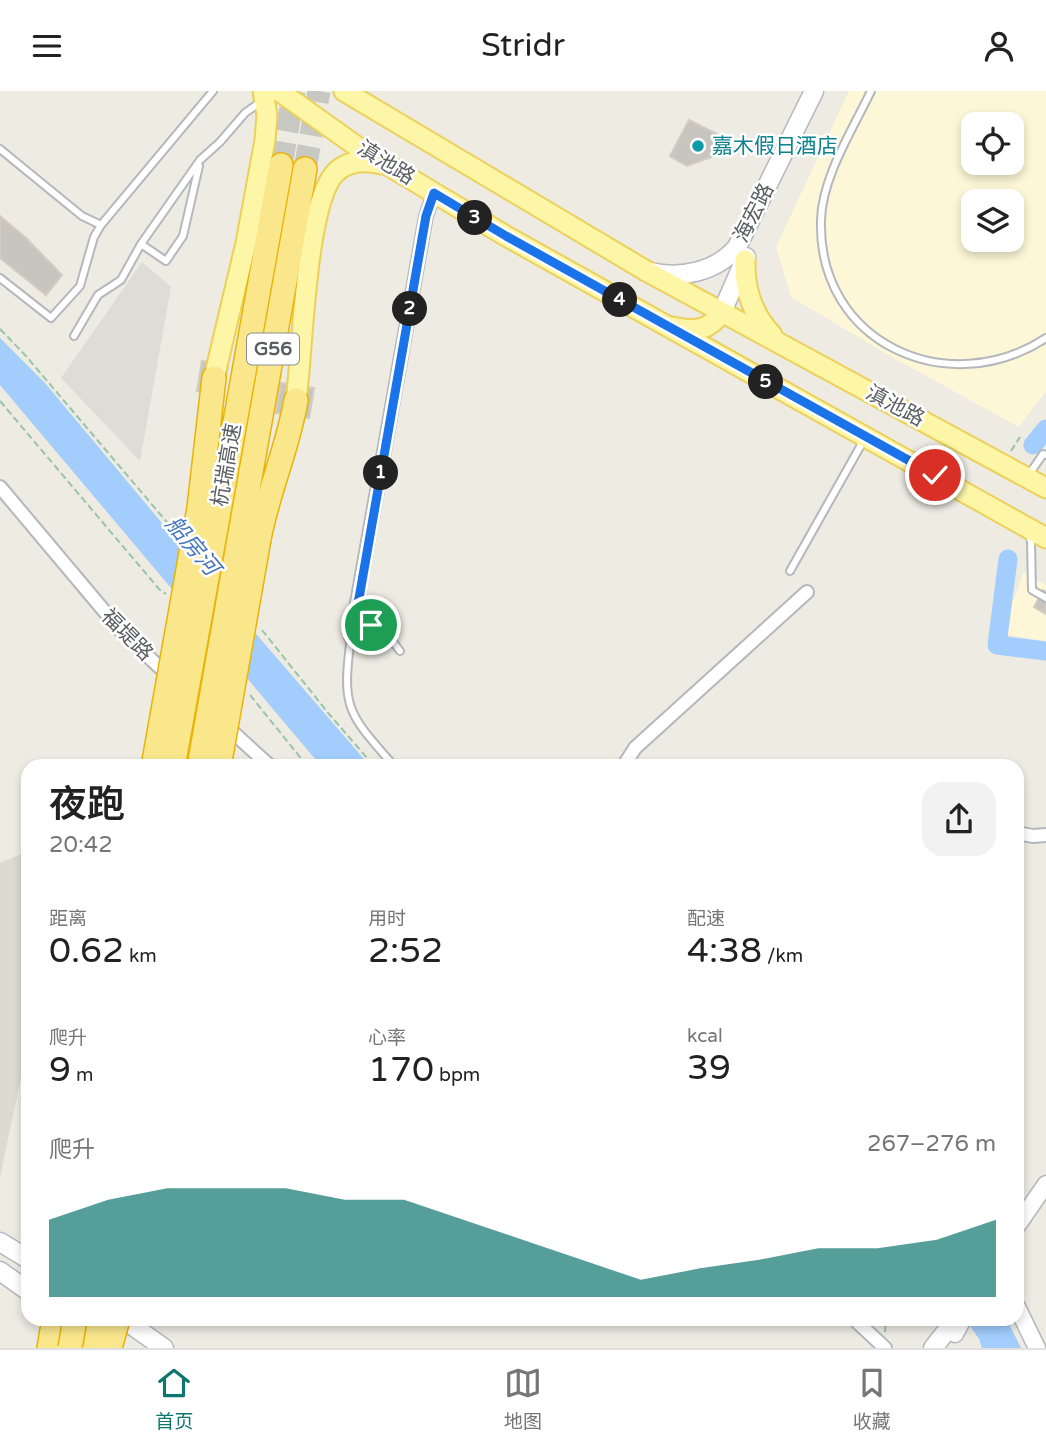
<!DOCTYPE html>
<html lang="zh">
<head>
<meta charset="utf-8">
<style>
	:root { --surface:#fff; --page:#f2f2f2; --text:#222; --muted:#767676; --line:#e0e0e0; --accent:#0f766e }
	body { margin:0; font-family:"Varela Round","Noto Sans SC",sans-serif; background:var(--page); color:var(--text); height:100vh; display:flex; flex-direction:column; font-size:26px; white-space:nowrap }
	* { box-sizing:border-box; margin:0 }
	p { font-size:23px; color:var(--muted) }
	.icon { flex:none; width:38px; height:38px; fill:none; stroke:currentColor; stroke-width:2; stroke-linecap:round; stroke-linejoin:round }
	.map { position:relative; flex:1; overflow:hidden }
	.side { position:absolute; left:21px; top:668px; width:1003px; height:567px; display:flex; flex-direction:column; background:var(--surface); border-radius:21px; box-shadow:0 4px 10px #0003 }
	.side>* { flex:none }
	.tools { position:absolute; left:961px; top:21px; display:grid; gap:14px }
	.tools a { display:grid; place-items:center; width:63px; height:63px; border-radius:14px; background:var(--surface); box-shadow:0 4px 10px #0003; font-size:35px }
	.pin { position:absolute; display:grid; place-items:center; width:60px; height:60px; color:#fff; margin:-30px; border:4px solid #fff; border-radius:50%; box-shadow:0 2px 7px #0007 }
	.km { position:absolute; width:35px; height:35px; margin:-18px; border-radius:50%; background:#222; color:#fff; font-size:19px; line-height:35px; text-align:center }
	.round { display:grid; place-items:center; flex:none; width:74px; height:74px; border-radius:21px; background:var(--page) }
	.headline { display:flex; align-items:center; justify-content:space-between; height:119px; padding:0 28px }
	h1 { font-size:38px; font-weight:600; line-height:52px }
	.stats { display:grid; grid-template-columns:repeat(3,1fr); gap:10px; height:119px; padding:7px 28px }
	.stats div { display:grid; align-content:center }
	.stats b { font-size:35px; font-weight:600 }
	.stats small { font-size:19px; font-weight:400 }
	.stats p { font-size:19px }
	.chart { height:196px; padding:14px 28px }
	.chart p { display:flex; justify-content:space-between }
	.chart svg { width:100%; height:126px; margin-top:7px; fill:var(--accent); opacity:.7 }
	header { display:flex; justify-content:space-between; align-items:center; height:91px; padding:0 28px; background:var(--surface); font-size:32px; font-weight:600 }
	.tab-bar { display:flex; justify-content:space-around; align-items:center; height:98px; border-top:2px solid var(--line); background:var(--surface); font-size:19px; color:var(--muted) }
	.tab-bar a { display:grid; justify-items:center; gap:4px }
	.tab-bar .selected { color:var(--accent) }
	.map>svg:first-child { display:block }
	.commercial { fill:#fdf7d7; fill-rule:evenodd }
	.industrial { fill:#dedcd6 }
	.education { fill:#dddad0 }
	.water { fill:#a2cdfc }
	.lines { fill:none; stroke-linecap:round; stroke-linejoin:round }
	.stream { stroke:#a2cdfc; stroke-width:3.5 }
	.river { stroke:#a2cdfc; stroke-width:19 }
	.building { fill:#c8c5bf; stroke:#d1cdc0; stroke-width:2 }
	.motorway-tunnel { stroke:#c8c8c2; stroke-width:23; stroke-dasharray:23 11; stroke-linecap:butt }
	.service-casing { stroke:#b4b7bc; stroke-width:10 }
	.minor-casing { stroke:#b4b7bc; stroke-width:16 }
	.tertiary-casing { stroke:#b4b7bc; stroke-width:19 }
	.secondary-casing { stroke:#b5b8be; stroke-width:21 }
	.primary-casing { stroke:#edd05a; stroke-width:23 }
	.motorway-casing { stroke:#e8b407; stroke-width:26 }
	.path { stroke:#98c4a9; stroke-width:2; stroke-dasharray:7 3.5; stroke-linecap:butt }
	.service { stroke:#fff; stroke-width:6 }
	.minor { stroke:#fff; stroke-width:12 }
	.tertiary { stroke:#fff; stroke-width:16 }
	.secondary { stroke:#fff; stroke-width:18 }
	.primary { stroke:#fdf6a7; stroke-width:19 }
	.motorway { stroke:#fae78c; stroke-width:23 }
	.motorway-bridge-casing { stroke:#e8b407; stroke-width:26; stroke-linecap:butt }
	.motorway-bridge { stroke:#fae78c; stroke-width:23 }
	.route-casing { stroke:#fff; stroke-width:14 }
	.route { stroke:#1a73e8; stroke-width:9 }
	.culture-dot { fill:#0f9aa8; stroke:#fff; stroke-width:2.5 }
	.labels { text-anchor:middle; dominant-baseline:central; stroke-width:5; stroke-linejoin:round; paint-order:stroke }
	.shield { fill:#fff; stroke:#8c8e91; stroke-width:2 }
	.shield-label { font-size:19px; font-weight:bold; fill:#5a5d62 }
	.culture-label { font-size:21px; fill:#0d838f; stroke:#fff; text-anchor:start }
	.street-label { font-size:21px; fill:#5a5d62; stroke:#fff }
	.water-label { font-size:23px; font-style:italic; fill:#4576bf; stroke:#fff }
</style>
</head>
<body>
<header><svg class="icon" aria-label="menu" viewBox="0 0 24 24"><path d="M4 6h16M4 12h16M4 18h16"/></svg>Stridr<svg class="icon" aria-label="person" viewBox="0 0 24 24"><circle cx="12" cy="8" r="4"/><path d="M4 21q1-7 8-7t8 7"/></svg></header>
<div class="map">
<svg width="1046" height="1257" viewBox="0 0 1046 1257">
	<rect width="100%" height="100%" fill="#edebe2"/>
	<path class="commercial" d="M849 0H1046V300L1019 336 890 265 791 206 776 156ZM973 33H1012V72H973ZM973 110H1012V149H973Z
		M1023 481 1046 494V550L1002 543 1006 509H1014Z"/>
	<path class="industrial" d="M142 171 171 196 140 370 61 287Z"/>
	<path class="education" d="M28 760V952L0 1087V772Z"/>
	<path class="water" d="M0 247 45 292 207 486 370 675H321L0 294Z
		M966 1229H1007L1021 1257H982L979 1248Z"/>
	<g class="lines">
		<path class="stream" d="M1017 1058 1020 1051"/>
		<path class="river" d="M1033 354 1046 338
			M1008 468 997 554 1046 560"/>
	</g>
	<path class="building" d="M689 29 725 47 717 64 687 75 670 65Z
		M0 125 26 147 62 184 46 204 0 167Z
		M202 270 228 275 222 305 197 300Z
		M281 292 314 297 309 327 276 322Z
		M1043 499 1046 501V523L1034 516Z"/>
	<g class="lines">
		<path class="motorway-tunnel" d="M281 74 294 0
			M305 78 319 0"/>
		<defs>
			<path id="service" d="M871 0C853 38 822 86 821 129 817 252 948 311 1046 247
				M0 58 82 125 101 134
				M141 153 166 170 183 145 199 75
				M0 187 51 227 80 195 94 146 101 134 213 0
				M74 245 98 204 121 189 141 153 200 69 220 51 245 22 262 10
				M1028 385 1043 363 1046 364
				M1029 444 1031 451 1032 499 1046 507
				M790 480 865 347
				M355 530 384 539 400 560
				M351 546C341 619 348 622 395 676"/>
			<path id="minor" d="M0 396 121 540 170 586
				M351 546 426 125 434 102
				M226 635 271 676
				M623 676 635 657 807 501
				M1017 742 1033 745 1046 744
				M854 1228 885 1257"/>
			<path id="tertiary" d="M1017 1135 1046 1093
				M1017 1216 1037 1257
				M955 1243 963 1228"/>
			<path id="secondary" d="M650 181C681 188 716 181 737 156L814 0
				M722 221 746 166
				M0 1151 28 1168
				M0 1180 28 1200
				M123 1228 164 1257
				M933 1257 948 1238"/>
			<path id="primary" d="M279 0 359 57 506 145 1046 447
				M344 0 648 181 1046 397
				M745 169C744 197 752 223 772 244
				M672 236C695 241 709 240 722 221
				M214 287 246 152 265 49 267 24 263 0
				M296 309C303 261 305 111 336 81 349 69 366 69 382 73"/>
			<path id="motorway" d="M199 417 214 287
				M218 426 281 74
				M241 437 305 78
				M259 448C268 400 288 357 296 309
				M49 1257 54 1228"/>
		</defs>
		<use href="#service" class="service-casing"/>
		<use href="#minor" class="minor-casing"/>
		<use href="#tertiary" class="tertiary-casing"/>
		<use href="#secondary" class="secondary-casing"/>
		<use href="#primary" class="primary-casing"/>
		<use href="#motorway" class="motorway-casing"/>
		<path class="path" d="M0 238 26 265 177 443
			M0 310 159 498 166 503
			M1011 360 1020 346
			M262 539 329 623 375 676
			M250 604 308 676
			M885 1241 886 1228"/>
		<use href="#service" class="service"/>
		<use href="#minor" class="minor"/>
		<use href="#tertiary" class="tertiary"/>
		<use href="#secondary" class="secondary"/>
		<use href="#primary" class="primary"/>
		<use href="#motorway" class="motorway"/>
		<defs>
			<path id="motorway-bridge" d="M153 676 199 417
				M173 676 218 426
				M199 676 241 437
				M219 676 259 448
				M70 1257 75 1228
				M95 1257 100 1228
				M110 1257 118 1228"/>
		</defs>
		<use href="#motorway-bridge" class="motorway-bridge-casing"/>
		<use href="#motorway-bridge" class="motorway-bridge"/>
	</g>
	<g class="lines">
		<defs>
			<path id="route" d="M371 534 355 530 426 125 434 102 506 145 935 384"/>
		</defs>
		<use href="#route" class="route-casing"/>
		<use href="#route" class="route"/>
	</g>
	<circle class="culture-dot" cx="698" cy="55" r="7"/>
	<g class="labels">
		<rect class="shield" x="247" y="242.5" width="52" height="31" rx="5"/>
		<g class="shield-label">
			<text x="273" y="258">G56</text>
		</g>
		<g class="culture-label">
			<text x="712" y="55">嘉木假日酒店</text>
		</g>
		<g class="street-label">
			<text transform="translate(386 72) rotate(32)">滇池路</text>
			<text transform="translate(754 122) rotate(-63)">海宏路</text>
			<text transform="translate(895 315) rotate(28)">滇池路</text>
			<text transform="translate(227 374) rotate(-80)">杭瑞高速</text>
			<text transform="translate(127 544) rotate(45)">福堤路</text>
		</g>
		<g class="water-label">
			<text transform="translate(192 455) rotate(50)">船房河</text>
		</g>
	</g>
</svg>
<div class="tools">
<a><svg class="icon" aria-label="locate" viewBox="0 0 24 24"><circle cx="12" cy="12" r="6"/><path d="M12 2v4M12 18v4M2 12h4M18 12h4"/></svg></a>
<a><svg class="icon" aria-label="layers" viewBox="0 0 24 24"><path d="M12 4l9 5-9 5-9-5zM3 14l9 5 9-5"/></svg></a>
</div>
<div class="pin" style="left:371px;top:534px;background:#1e9e55"><svg class="icon" aria-label="arrive" viewBox="0 0 24 24"><path d="M6 21V4h12l-3 4 3 4H6"/></svg></div>
<div class="pin" style="left:935px;top:384px;background:#d93025"><svg class="icon" aria-label="check" viewBox="0 0 24 24"><path d="M5 12l5 5 9-10"/></svg></div>
<b class="km" style="left:381px;top:382px">1</b>
<b class="km" style="left:410px;top:218px">2</b>
<b class="km" style="left:475px;top:127px">3</b>
<b class="km" style="left:620px;top:209px">4</b>
<b class="km" style="left:766px;top:291px">5</b>
<section class="side">
<div class="headline"><div><h1>夜跑</h1><p>20:42</p></div><a class="round"><svg class="icon" aria-label="share" viewBox="0 0 24 24"><path d="M12 15V3M7 8l5-5 5 5M5 13v7h14v-7"/></svg></a></div>
<div class="stats">
<div><p>距离</p><b>0.62<small> km</small></b></div>
<div><p>用时</p><b>2:52</b></div>
<div><p>配速</p><b>4:38<small> /km</small></b></div>
</div>
<div class="stats">
<div><p>爬升</p><b>9<small> m</small></b></div>
<div><p>心率</p><b>170<small> bpm</small></b></div>
<div><p>kcal</p><b>39</b></div>
</div>
<div class="chart"><p><span>爬升</span>267–276 m</p>
<svg viewBox="0 0 160 44" preserveAspectRatio="none"><path d="M0 44V17L10 10L20 6L30 6L40 6L50 10L60 10L70 17L80 24L90 31L100 38L110 34L120 31L130 27L140 27L150 24L160 17V44z"/></svg>
</div>
</section>
</div>
<nav class="tab-bar">
<a class="selected"><svg class="icon" aria-label="home" viewBox="0 0 24 24"><path d="M3 11l9-7 9 7M6 9v11h12V9"/></svg>首页</a>
<a><svg class="icon" aria-label="map" viewBox="0 0 24 24"><path d="M3 6l6-2 6 2 6-2v14l-6 2-6-2-6 2zM9 4v14M15 6v14"/></svg>地图</a>
<a><svg class="icon" aria-label="saved" viewBox="0 0 24 24"><path d="M7 4h10v16l-5-4-5 4z"/></svg>收藏</a>
</nav>
</body>
</html>
